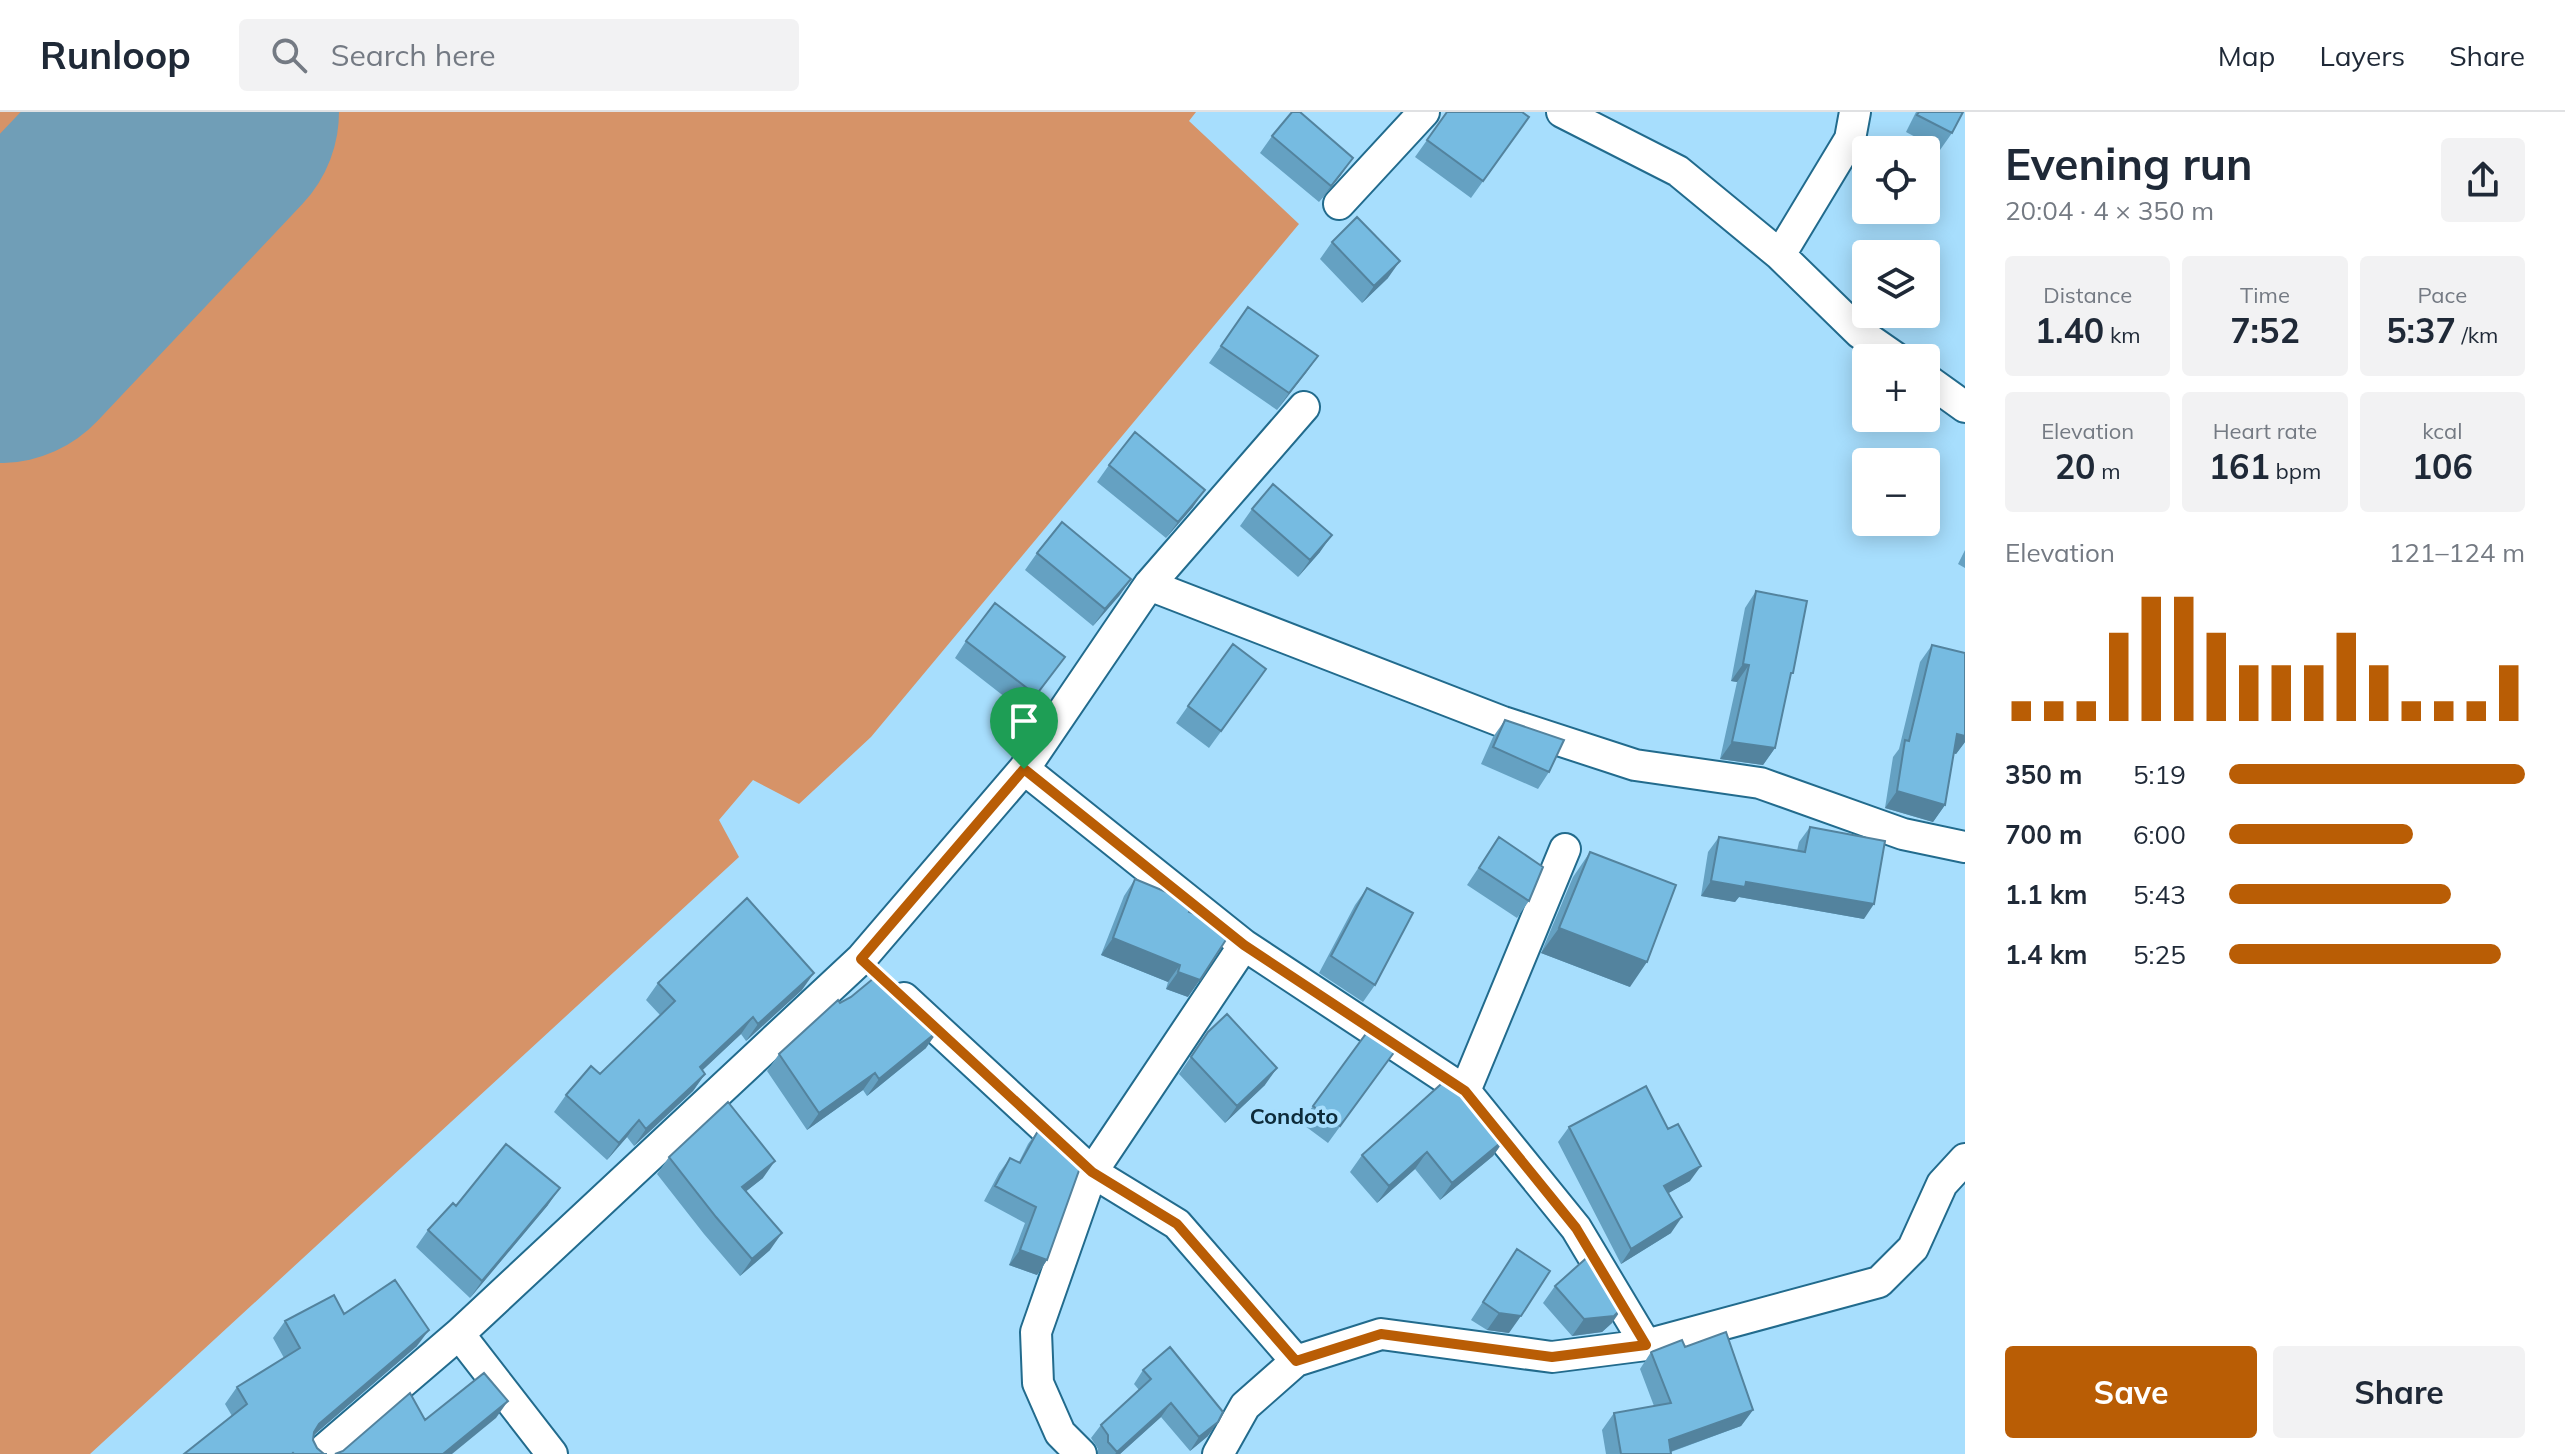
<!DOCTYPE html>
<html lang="en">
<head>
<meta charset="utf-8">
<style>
	:root { --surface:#fff; --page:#f2f2f3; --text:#1f2937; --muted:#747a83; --line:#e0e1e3; --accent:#b95d05 }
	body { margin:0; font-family:Mulish,sans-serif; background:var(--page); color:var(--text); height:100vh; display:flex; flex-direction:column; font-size:30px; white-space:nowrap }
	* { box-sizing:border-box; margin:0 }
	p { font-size:26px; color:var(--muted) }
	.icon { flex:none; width:44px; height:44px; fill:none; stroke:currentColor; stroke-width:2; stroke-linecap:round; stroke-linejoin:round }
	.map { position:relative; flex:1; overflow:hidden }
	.side { display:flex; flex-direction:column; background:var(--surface); width:600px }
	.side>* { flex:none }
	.controls { position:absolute; left:1852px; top:24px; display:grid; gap:16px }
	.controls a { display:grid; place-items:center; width:88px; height:88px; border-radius:8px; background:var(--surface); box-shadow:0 4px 20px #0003; font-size:40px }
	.pin { position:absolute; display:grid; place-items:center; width:68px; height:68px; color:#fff; margin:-82px -34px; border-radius:50% 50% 50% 0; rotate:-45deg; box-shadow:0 0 8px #0007 }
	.pin .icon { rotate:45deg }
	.round { display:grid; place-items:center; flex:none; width:84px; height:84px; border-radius:8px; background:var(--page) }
	.overview { display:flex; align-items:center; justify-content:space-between; height:136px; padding:0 40px }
	h1 { font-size:44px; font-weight:700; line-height:60px }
	.figures { display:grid; grid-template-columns:repeat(3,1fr); gap:12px; height:136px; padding:8px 40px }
	.figures div { display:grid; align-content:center; border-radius:8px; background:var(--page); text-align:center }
	.figures b { font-size:34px; font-weight:700 }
	.figures small { font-size:22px; font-weight:400 }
	.figures p { font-size:22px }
	.chart { height:224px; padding:16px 40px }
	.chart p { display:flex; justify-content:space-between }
	.chart svg { width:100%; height:144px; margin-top:8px; stroke:var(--accent); stroke-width:6 }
	.cta { display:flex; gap:16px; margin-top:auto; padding:16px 40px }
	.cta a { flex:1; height:92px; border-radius:8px; background:var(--accent); color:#fff; font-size:32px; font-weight:700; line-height:92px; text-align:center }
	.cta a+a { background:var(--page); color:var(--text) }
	ul { padding:0 40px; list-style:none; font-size:26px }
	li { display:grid; grid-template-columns:128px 96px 1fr; align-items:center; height:60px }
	li i { height:20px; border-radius:10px; background:var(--accent) }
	header { display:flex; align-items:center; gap:48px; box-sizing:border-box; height:112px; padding:0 40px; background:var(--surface); border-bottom:2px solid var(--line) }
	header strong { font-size:38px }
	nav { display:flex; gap:44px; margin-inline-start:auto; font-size:28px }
	.search { width:560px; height:72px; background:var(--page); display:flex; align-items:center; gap:20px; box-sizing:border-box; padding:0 28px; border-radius:8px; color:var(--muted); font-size:30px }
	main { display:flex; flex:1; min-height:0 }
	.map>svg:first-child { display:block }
	.green { fill:#d69368 }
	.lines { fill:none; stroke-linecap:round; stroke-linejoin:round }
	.runway { stroke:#709eb7; stroke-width:268 }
	.street-casing { stroke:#226b8d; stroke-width:34 }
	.street { stroke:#fff; stroke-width:30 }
	.wall { fill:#65a1c2 }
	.shaded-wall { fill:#53839e }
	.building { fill:#76bbe1; stroke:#53839e; stroke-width:2 }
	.route-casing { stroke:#fff; stroke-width:16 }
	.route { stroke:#b95d05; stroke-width:10 }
	.labels { text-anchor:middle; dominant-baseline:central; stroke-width:8; stroke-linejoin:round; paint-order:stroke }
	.neighbourhood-label { font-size:22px; font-weight:bold; fill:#0d2b3a; stroke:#a7defd }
</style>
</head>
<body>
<header>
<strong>Runloop</strong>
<div class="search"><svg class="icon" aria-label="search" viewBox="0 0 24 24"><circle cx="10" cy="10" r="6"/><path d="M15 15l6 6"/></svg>Search here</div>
<nav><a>Map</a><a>Layers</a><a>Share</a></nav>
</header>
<main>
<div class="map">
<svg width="1965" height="1342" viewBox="0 0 1965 1342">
	<rect width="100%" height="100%" fill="#a7defd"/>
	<path class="green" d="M0 0H39L0 41Z
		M325 0H1196L1189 9 1299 112 871 625 799 692 753 668 719 708 739 745 90 1342H0V348Z"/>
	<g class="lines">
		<path class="runway" d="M0 217 205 0"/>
		<defs>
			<path id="street" d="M1562 0 1678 59 1780 143 1860 221 1896 246
				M1339 92 1424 0
				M1780 143 1850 27 1855 0
				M1926 267 1965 295
				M1149 473 1503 610 1635 653 1760 671 1903 722 1965 735
				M1024 657 1244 833 1465 979 1576 1116 1646 1233
				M904 886 1092 1060 1177 1112 1296 1249
				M1465 979 1565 737
				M459 1222 552 1342
				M319 1342 459 1222 861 847 1024 657 1149 473 1304 295
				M1081 1342 1060 1321 1038 1271 1036 1220 1092 1060 1244 833
				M1218 1342 1245 1294 1296 1249 1381 1222 1552 1245 1646 1233 1879 1170 1913 1136 1942 1072 1965 1047"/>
		</defs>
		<use href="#street" class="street-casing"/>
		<use href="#street" class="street"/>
	</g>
	<path class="wall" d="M1447 0 1529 5 1471 86 1415 45Z
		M1916 0H1963L1952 21 1940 38 1906 20Z
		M1272 24 1341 63 1319 90 1260 41Z
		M1332 130 1388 166 1362 191 1320 147Z
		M1248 195 1318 244 1277 298 1209 251Z
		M1109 353 1193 395 1166 426 1097 370Z
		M1252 397 1320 440 1298 465 1240 414Z
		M1965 438V456L1958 452Z
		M1037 441 1131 467 1119 484 1093 514 1025 458Z
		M1756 479 1790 566 1775 636 1763 653 1720 647 1737 570 1731 569 1745 496Z
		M966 529 1065 545 1024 600 955 546Z
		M1932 533 1965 541V630L1956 642 1954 641 1945 693 1933 710 1885 696 1893 645 1899 637 1920 550Z
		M1254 574 1209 636 1176 611 1188 594Z
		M1505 608 1549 660 1538 677 1481 652 1493 625Z
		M1810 715 1864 807 1739 785 1735 790 1701 784 1708 740 1719 725 1797 739 1799 730Z
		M1499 725 1529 789 1517 806 1467 773Z
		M1590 740 1630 875 1541 841 1573 765Z
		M1135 767 1189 800 1188 885 1166 877 1168 870 1101 843 1124 784Z
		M1367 776 1375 873 1363 890 1319 861 1355 793Z
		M658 871 802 878 746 929 741 922 702 958 705 962 693 979 634 1034 627 1025 607 1048 554 1000 566 983 600 962 660 903 646 888Z
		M840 891 926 936 867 984 863 978 807 1018 767 959 779 942Z
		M1208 920 1265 973 1225 1011 1179 962Z
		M1395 939 1328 1031 1301 1011 1313 994Z
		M1483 1004 1505 1027 1493 1044 1440 1088 1415 1057 1377 1091 1350 1060 1362 1043Z
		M1569 1015 1690 1069 1668 1081 1671 1121 1621 1152 1558 1030Z
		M1039 1017 1047 1148 1037 1163 1009 1153 1025 1111 984 1089 999 1061 1010 1046 1019 1050 1028 1032Z
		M669 1045 763 1066 746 1079 770 1138 740 1164 704 1122 657 1062Z
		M548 1093 470 1186 416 1135 428 1118 456 1094Z
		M1517 1137 1509 1221 1487 1218 1471 1208Z
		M1555 1174 1612 1211 1602 1220 1572 1224 1543 1191Z
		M344 1202 417 1234 314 1323 313 1328 317 1336 324 1342H327H184L232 1304 225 1292 237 1275 284 1246 273 1226 285 1209Z
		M1685 1235 1753 1298 1741 1314 1671 1340V1342H1606L1602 1318 1614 1301 1654 1294 1640 1257 1651 1240Z
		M1143 1258 1208 1324 1190 1339 1161 1305 1120 1342H1098V1337L1091 1326 1101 1313 1139 1278 1134 1272Z"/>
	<path class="shaded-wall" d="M1353 46 1341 63 1319 90 1331 74Z
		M1400 149 1388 166 1362 191 1374 174Z
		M1318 244 1306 261 1277 298 1289 281Z
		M1205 378 1193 395 1166 426 1178 410Z
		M1332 423 1320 440 1298 465 1310 448Z
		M1131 467 1119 484 1093 514 1105 497Z
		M1743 552 1749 553 1737 570 1731 569Z
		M1957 622 1965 624V630L1956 642 1945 639Z
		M1732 630 1775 636 1763 653 1720 647Z
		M1897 679 1945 693 1933 710 1885 696Z
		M1711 769 1746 770 1874 792 1864 807 1739 785 1735 790 1701 784Z
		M1559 816 1647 850 1630 875 1541 841Z
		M1113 826 1180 853 1168 870 1101 843Z
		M1178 860 1200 868 1188 885 1166 877Z
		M814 861 802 878 746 929 758 912Z
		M753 905 741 922 688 972 700 955Z
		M938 919 926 936 867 984 879 967Z
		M1277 956 1265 973 1225 1011 1237 994Z
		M875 961 863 978 807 1018 819 1001Z
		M705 962 693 979 634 1034 646 1017Z
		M639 1008 627 1025 607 1048 619 1031Z
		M1505 1027 1493 1044 1440 1088 1452 1071Z
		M1427 1040 1415 1057 1377 1091 1389 1074Z
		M775 1049 763 1066 730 1092 742 1075Z
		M1701 1054 1690 1069 1653 1090 1664 1074Z
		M560 1076 548 1093 470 1186 482 1169Z
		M1682 1105 1671 1121 1621 1152 1631 1137Z
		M782 1121 770 1138 740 1164 752 1147Z
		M1020 1138 1047 1148 1037 1163 1009 1153Z
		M1624 1194 1612 1211 1602 1220 1572 1224 1584 1207Z
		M1499 1201 1521 1204 1509 1221 1487 1218Z
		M429 1218 417 1234 307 1329 319 1312Z
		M508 1289 496 1306 452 1342H443Z
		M1171 1291 1161 1305 1120 1342H1115Z
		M1753 1298 1741 1314 1664 1342 1669 1328Z
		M1218 1310 1208 1324 1190 1339 1199 1325Z"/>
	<path class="building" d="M1292 0H1300L1353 46 1331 74 1272 24Z
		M1447 0H1522L1529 5 1483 69 1427 28Z
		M1919 0H1963L1952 21 1917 3Z
		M1357 105 1400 149 1374 174 1332 130Z
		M1248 195 1318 244 1289 281 1221 234Z
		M1135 320 1205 378 1178 410 1109 353Z
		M1273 372 1332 423 1310 448 1252 397Z
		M1062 410 1131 467 1105 497 1037 441Z
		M1756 479 1807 489 1793 561H1791L1775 636 1732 630 1749 553 1743 552Z
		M995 491 1065 545 1036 583 966 529Z
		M1233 532 1266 557 1221 619 1188 594Z
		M1932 533 1965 541V624L1957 622 1945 693 1897 679 1905 628 1909 629Z
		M1505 608 1564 628 1549 660 1493 635Z
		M1810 715 1885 729 1874 792 1746 770 1745 775 1711 769 1719 725 1805 740Z
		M1499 725 1543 755 1529 789 1479 756Z
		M1590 740 1676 773 1647 850 1559 816Z
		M1135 767 1193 791 1189 800 1224 813 1231 820 1200 868 1178 860 1180 853 1113 826Z
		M1367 776 1413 801 1375 873 1331 844Z
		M747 786 814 861 758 912 753 905 700 955 705 962 646 1017 639 1008 619 1031 566 983 591 954 600 962 675 889 658 871Z
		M880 861 925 902 938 919 879 967 875 961 819 1001 779 942 838 888 840 891 851 885Z
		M1227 902 1277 956 1237 994 1191 945 1208 920Z
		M1368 919 1395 939 1340 1014 1313 994Z
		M1449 965 1483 1004 1485 1002 1505 1027 1452 1071 1427 1040 1389 1074 1362 1043Z
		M1646 974 1668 1017 1678 1012 1701 1054 1664 1074 1682 1105 1631 1137 1569 1015Z
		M728 990 775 1049 742 1075 782 1121 752 1147 716 1105 669 1045Z
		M1039 1017 1055 1025 1082 1050 1047 1148 1020 1138 1036 1095 995 1074 1010 1046 1020 1051Z
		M506 1032 560 1076 482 1169 428 1118 453 1091 456 1094Z
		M1517 1137 1550 1159 1521 1204 1499 1201 1483 1190Z
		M1592 1141 1624 1194 1614 1204 1584 1207 1555 1174Z
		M395 1168 429 1218 319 1312 314 1320 313 1328 317 1336 324 1342H327H294L293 1341 292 1342H184L247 1292 237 1275 300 1236 285 1209 334 1183 344 1202Z
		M1726 1220 1753 1298 1669 1328 1671 1342H1621L1614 1301 1671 1291 1651 1240 1682 1228 1685 1235Z
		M1170 1235 1223 1300 1218 1310 1199 1325 1171 1291 1117 1340 1108 1330V1323L1101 1313 1151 1267 1143 1258Z
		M484 1261 508 1289 443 1342H335L343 1339 410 1281 425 1308Z"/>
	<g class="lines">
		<defs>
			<path id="route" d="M1024 657 1244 833 1465 979 1576 1116 1646 1233 1552 1245 1381 1222 1296 1249 1177 1112 1092 1060 861 847Z"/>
		</defs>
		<use href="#route" class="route-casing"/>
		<use href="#route" class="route"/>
	</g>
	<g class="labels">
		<g class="neighbourhood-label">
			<text x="1294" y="1004">Condoto</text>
		</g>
	</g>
</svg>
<div class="controls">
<a><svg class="icon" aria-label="locate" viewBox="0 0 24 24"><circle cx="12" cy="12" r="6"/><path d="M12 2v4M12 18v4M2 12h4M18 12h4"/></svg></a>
<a><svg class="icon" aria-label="layers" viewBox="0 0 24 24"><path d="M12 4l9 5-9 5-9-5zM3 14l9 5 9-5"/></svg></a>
<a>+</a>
<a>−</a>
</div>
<div class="pin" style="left:1024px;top:657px;background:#1e9e55"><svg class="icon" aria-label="arrive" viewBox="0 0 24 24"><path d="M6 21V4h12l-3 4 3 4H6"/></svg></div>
</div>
<section class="side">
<div class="overview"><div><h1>Evening run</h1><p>20:04 · 4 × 350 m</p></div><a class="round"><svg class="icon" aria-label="share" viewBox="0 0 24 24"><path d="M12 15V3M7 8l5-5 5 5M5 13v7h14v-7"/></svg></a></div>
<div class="figures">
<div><p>Distance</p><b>1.40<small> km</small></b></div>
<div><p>Time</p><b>7:52</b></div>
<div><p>Pace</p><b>5:37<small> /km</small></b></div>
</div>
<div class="figures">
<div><p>Elevation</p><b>20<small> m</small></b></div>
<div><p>Heart rate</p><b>161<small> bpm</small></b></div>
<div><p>kcal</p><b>106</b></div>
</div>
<div class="chart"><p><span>Elevation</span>121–124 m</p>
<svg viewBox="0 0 160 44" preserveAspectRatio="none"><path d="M5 44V38M15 44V38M25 44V38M35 44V17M45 44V6M55 44V6M65 44V17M75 44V27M85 44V27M95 44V27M105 44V17M115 44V27M125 44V38M135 44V38M145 44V38M155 44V27"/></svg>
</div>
<ul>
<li><b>350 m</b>5:19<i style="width:100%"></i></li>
<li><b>700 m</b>6:00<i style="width:62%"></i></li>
<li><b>1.1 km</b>5:43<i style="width:75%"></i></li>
<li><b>1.4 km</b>5:25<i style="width:92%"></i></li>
</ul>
<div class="cta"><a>Save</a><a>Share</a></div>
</section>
</main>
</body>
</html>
